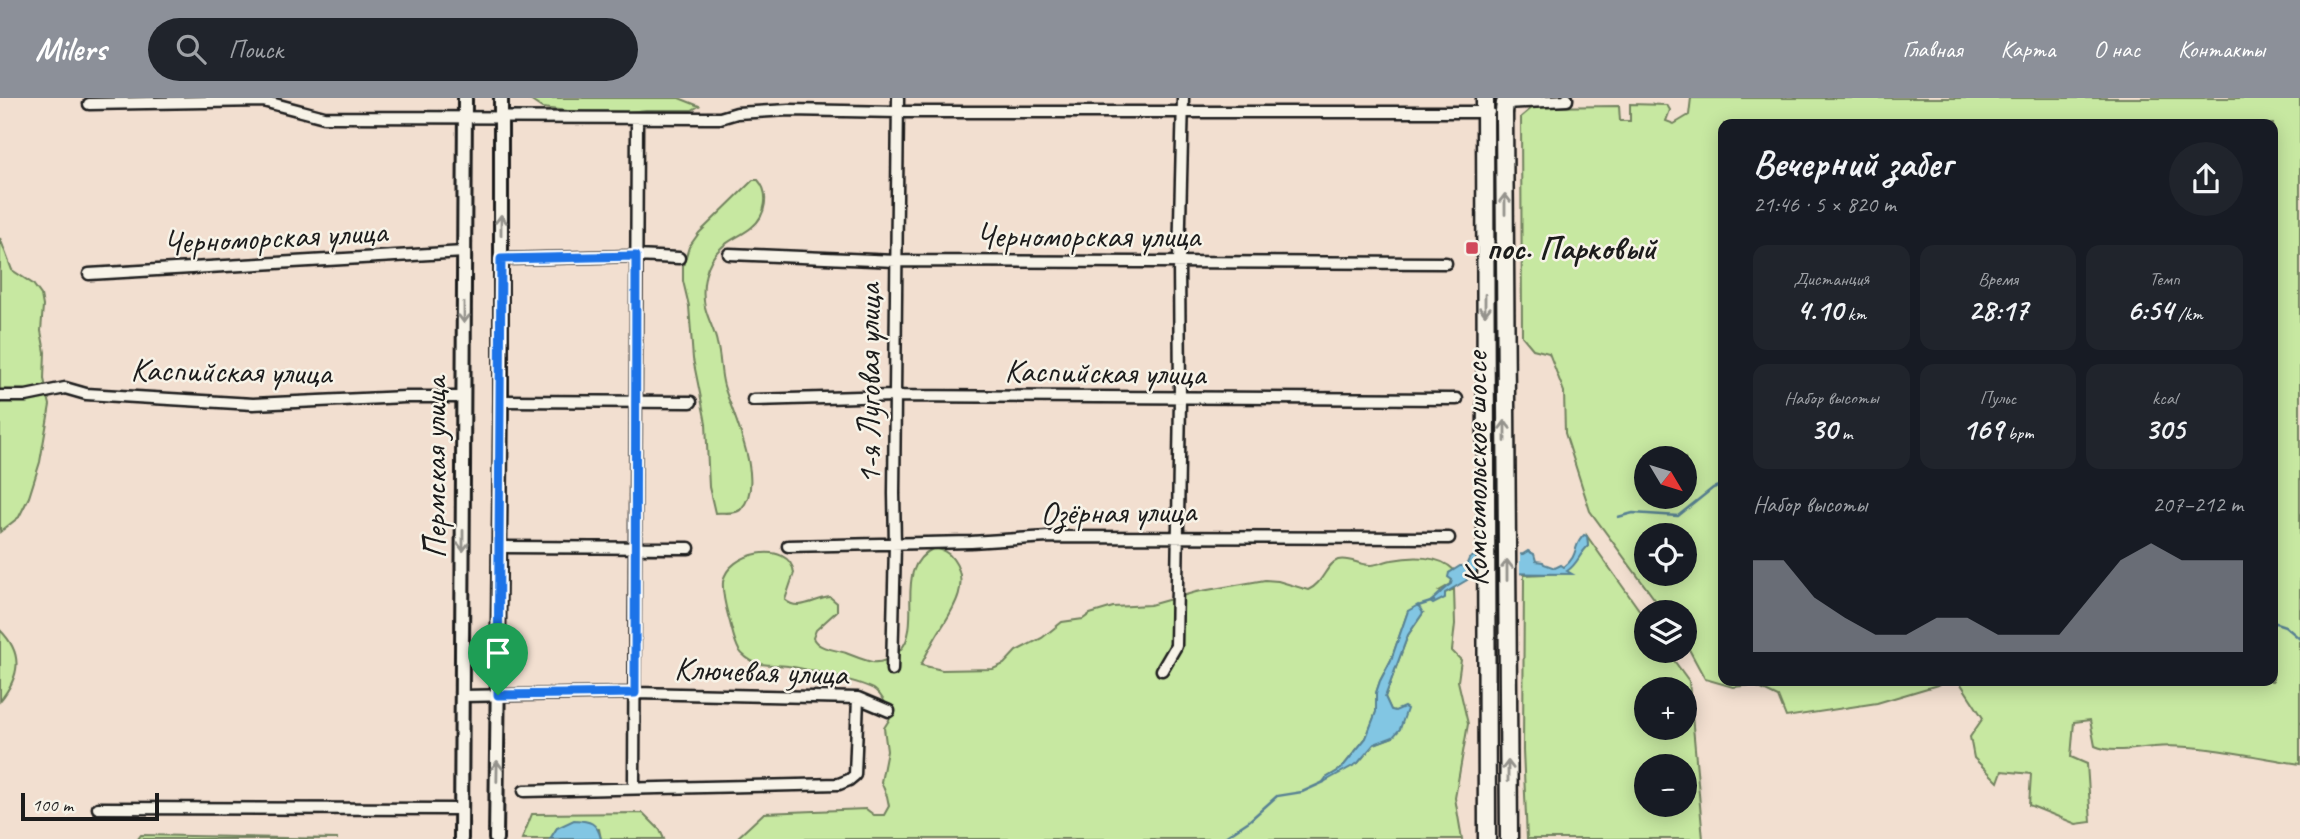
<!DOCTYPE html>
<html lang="ru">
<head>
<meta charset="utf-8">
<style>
	:root { --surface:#171b24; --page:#20242c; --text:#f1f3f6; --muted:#9ea1a6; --accent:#8c9099 }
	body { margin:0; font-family:Caveat,sans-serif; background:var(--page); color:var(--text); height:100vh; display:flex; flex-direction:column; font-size:26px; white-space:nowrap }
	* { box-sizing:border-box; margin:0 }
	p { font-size:23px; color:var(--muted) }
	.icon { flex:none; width:38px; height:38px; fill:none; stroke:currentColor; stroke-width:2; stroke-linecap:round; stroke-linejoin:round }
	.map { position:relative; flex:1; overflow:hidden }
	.details { position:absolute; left:1718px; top:21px; width:560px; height:567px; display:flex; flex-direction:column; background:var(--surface); border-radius:14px; box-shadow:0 4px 18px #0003 }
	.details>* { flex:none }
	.needle { width:46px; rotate:128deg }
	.fabs { position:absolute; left:1634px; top:348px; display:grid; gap:14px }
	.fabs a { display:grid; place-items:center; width:63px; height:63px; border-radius:50%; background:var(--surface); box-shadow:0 4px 18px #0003; font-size:35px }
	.scale { position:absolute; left:21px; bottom:18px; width:138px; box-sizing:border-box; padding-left:7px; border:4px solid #1c1c1c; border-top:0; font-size:19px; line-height:24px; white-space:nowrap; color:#1c1c1c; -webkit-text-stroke:5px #f7f3e8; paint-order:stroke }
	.pin { position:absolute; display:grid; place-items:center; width:60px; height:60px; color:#fff; margin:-72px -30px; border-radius:50% 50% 50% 0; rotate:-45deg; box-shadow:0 0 7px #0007 }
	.pin .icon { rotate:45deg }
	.round { display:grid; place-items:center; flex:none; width:74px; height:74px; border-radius:37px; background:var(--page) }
	.overview { display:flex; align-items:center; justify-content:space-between; height:119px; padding:0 35px }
	h1 { font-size:38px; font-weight:700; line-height:52px }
	.figures { display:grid; grid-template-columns:repeat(3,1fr); gap:10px; height:119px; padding:7px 35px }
	.figures div { display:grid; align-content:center; border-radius:14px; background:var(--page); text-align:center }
	.figures b { font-size:30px; font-weight:700 }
	.figures small { font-size:19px; font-weight:400 }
	.figures p { font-size:19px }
	.chart { height:196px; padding:14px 35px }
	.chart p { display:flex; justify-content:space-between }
	.chart svg { width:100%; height:126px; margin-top:7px; fill:var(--accent); opacity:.7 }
	header { display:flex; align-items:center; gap:42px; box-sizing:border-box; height:98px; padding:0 35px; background:var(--accent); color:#fff }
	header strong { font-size:33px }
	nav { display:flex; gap:38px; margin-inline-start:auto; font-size:24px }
	.search { width:490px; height:63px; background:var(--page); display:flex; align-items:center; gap:18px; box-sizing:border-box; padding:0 24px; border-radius:38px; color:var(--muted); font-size:26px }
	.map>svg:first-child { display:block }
	.green { fill:#c7e8a1; stroke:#72825e; stroke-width:2; fill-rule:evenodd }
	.water { fill:#82c6e3; stroke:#598293; stroke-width:2 }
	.pier { fill:#f2dfd0 }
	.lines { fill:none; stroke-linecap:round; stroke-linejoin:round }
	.stream { stroke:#598293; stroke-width:2.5 }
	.minor-casing { stroke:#1c1c1c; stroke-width:15 }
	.tertiary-casing { stroke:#1c1c1c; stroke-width:18 }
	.primary-casing { stroke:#1c1c1c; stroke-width:21 }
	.trunk-casing { stroke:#1c1c1c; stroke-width:21 }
	.minor { stroke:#f7f3e8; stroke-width:10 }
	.tertiary { stroke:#f7f3e8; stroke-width:12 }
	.primary { stroke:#f7f3e8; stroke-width:16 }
	.trunk { stroke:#f7f3e8; stroke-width:16 }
	.oneway { stroke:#94928c }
	.route-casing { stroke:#fff; stroke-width:14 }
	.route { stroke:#1a73e8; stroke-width:9 }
	.poi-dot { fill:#d1495b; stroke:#f7f3e8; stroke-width:2.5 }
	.labels { text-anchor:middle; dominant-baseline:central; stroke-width:5; stroke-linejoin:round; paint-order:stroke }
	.street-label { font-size:33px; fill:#1c1c1c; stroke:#f7f3e8 }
	.poi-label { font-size:33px; font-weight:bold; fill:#1c1c1c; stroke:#f7f3e8; text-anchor:start }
</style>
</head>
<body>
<header>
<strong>Milers</strong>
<div class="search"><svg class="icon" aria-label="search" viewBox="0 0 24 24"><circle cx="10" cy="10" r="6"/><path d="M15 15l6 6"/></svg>Поиск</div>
<nav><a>Главная</a><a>Карта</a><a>О нас</a><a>Контакты</a></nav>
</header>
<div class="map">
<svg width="2300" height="741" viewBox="0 0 2300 741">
	<rect width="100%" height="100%" fill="#f2dfd0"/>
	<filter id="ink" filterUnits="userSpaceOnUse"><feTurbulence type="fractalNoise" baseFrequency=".0143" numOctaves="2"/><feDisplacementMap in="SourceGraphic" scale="14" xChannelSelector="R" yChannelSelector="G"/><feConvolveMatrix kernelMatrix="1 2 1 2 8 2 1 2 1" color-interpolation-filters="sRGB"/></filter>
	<g filter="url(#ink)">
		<path class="green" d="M527 0H679L699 8 692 12H646L602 17 542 10Z
			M1691 0H2300V666C2255 659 2198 645 2154 649 2135 650 2113 656 2095 648L2090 622 2074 624 2071 659 2087 666 2091 724 2076 726 2029 707 2031 676 2002 673 1998 684 1974 660 1970 639 1983 620 1959 583H2273V26H1724V583H1951L1877 605 1786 619 1778 599 1753 587 1733 589 1705 581 1685 544V514H1664L1590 413 1565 335 1564 294 1549 255 1533 251 1522 238 1521 19 1533 9 1619 8 1620 23H1630V6L1667 7 1670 12 1666 23 1674 26 1689 17ZM1647 360H1685V399H1647ZM1647 438H1685V476H1647Z
			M753 82H758C770 95 766 118 752 129 743 137 730 141 721 150 705 164 701 189 705 209 708 222 715 233 717 245 721 259 720 274 724 288 732 315 767 385 741 411 736 417 723 414 715 415L709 389 706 325 693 261 689 208 683 183V168L689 149 699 135Z
			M0 140 12 172 33 186 41 197 43 208 41 233 45 254 44 281 50 307 40 364 29 399 19 419 0 434Z
			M1587 438 1647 523V553H1667L1689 583 1703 741H1527L1523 652 1524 477 1569 475 1566 473C1577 466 1579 456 1588 448ZM1647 592H1685V630H1647ZM1647 668H1685V707H1647Z
			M934 450C943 452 948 454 953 461 972 487 951 514 937 537 931 547 926 557 921 567L942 572 993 571 1004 566 1016 553 1042 540 1062 524 1083 521 1090 516 1113 509 1150 507 1196 494 1265 482 1278 483 1308 492C1323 486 1326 466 1338 462 1348 459 1360 467 1370 467 1377 467 1385 463 1392 462 1412 458 1439 457 1454 472L1449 475 1452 482 1451 486 1439 493 1445 495 1454 491 1455 526 1452 553 1461 562 1458 583 1468 626 1455 700 1462 741H736L764 715 866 711 874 717H884L889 708 887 698 881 684 887 653 884 630 891 619C887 609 884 599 875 592 867 585 801 570 788 568 778 566 765 568 756 565 750 563 742 557 739 552 734 543 732 531 729 521 726 510 722 497 723 484 727 454 790 441 794 475L785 502C798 514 814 501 830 499L837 505V513L816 532 813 540C819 552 835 551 846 555 854 558 863 562 872 564 888 566 905 552 908 537 916 506 898 468 934 450ZM1408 513 1423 515 1408 537 1385 599 1391 612 1395 613 1393 639 1374 646 1358 665 1326 680 1341 671 1366 640 1376 614V595L1380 583 1391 562Z
			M0 532C24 556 20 578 0 603Z
			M643 715 660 732 664 741H601L599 731 557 730 550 741H522L532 716Z
			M141 737 338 741H138Z"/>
		<path class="water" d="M1584 437 1587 438 1588 448C1579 456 1578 466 1567 473L1572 476 1472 475 1467 482 1445 495V500L1433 506 1430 504C1438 498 1442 492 1451 486L1452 482 1448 479 1449 475 1460 468H1466L1469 461 1474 458 1523 456 1528 453 1534 456 1536 463 1543 464 1544 466 1555 470 1561 467 1564 469C1580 456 1572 448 1584 437Z
			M1418 507 1423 515 1408 537 1385 599 1391 612 1395 613 1404 609 1407 611 1400 631 1393 639 1374 646 1358 665 1322 685 1326 680 1341 671 1366 640 1376 614V595L1380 583 1391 562 1408 513Z
			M574 722C590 723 597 724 601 741H550L557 730Z"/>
		<path class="pier" d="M1520 453V480L1476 479V454Z"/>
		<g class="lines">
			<path class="stream" d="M1618 419 1633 415 1678 418 1713 390 1724 386
				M1418 508 1434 503
				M2273 524 2285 528 2300 541
				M1222 741 1249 723 1277 698 1302 694 1324 684"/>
			<defs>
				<path id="minor" d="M1505 5 1567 2V0
					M89 6 263 3 324 19 720 20 737 15 789 12 898 14H1489
					M729 156 896 163 1446 165
					M501 161 636 158 679 160
					M89 176 464 154
					M0 298H26L65 290 86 296 253 306 405 299H463
					M753 302 894 298 1457 301
					M501 303 691 304
					M788 448 971 444 1048 439 1449 440
					M499 449 689 450
					M892 572 895 446 894 396 898 0
					M1162 572 1176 548 1180 301 1179 164 1183 0
					M462 598 635 595 858 600 889 613
					M634 689 637 20
					M524 693 839 686 849 682 855 677 858 600
					M98 710 461 711"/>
				<path id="tertiary" d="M461 741 465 0
					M496 741 501 303V0"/>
				<path id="primary" d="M1485 0 1487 741
					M1504 14 1509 741"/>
				<path id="trunk" d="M1504 14 1505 5"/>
			</defs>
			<use href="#minor" class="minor-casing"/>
			<use href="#tertiary" class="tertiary-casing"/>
			<use href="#primary" class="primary-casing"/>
			<use href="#trunk" class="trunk-casing"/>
			<use href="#minor" class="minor"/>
			<use href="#tertiary" class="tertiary"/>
			<use href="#primary" class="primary"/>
			<use href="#trunk" class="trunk"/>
		</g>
		<defs><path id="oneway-shaft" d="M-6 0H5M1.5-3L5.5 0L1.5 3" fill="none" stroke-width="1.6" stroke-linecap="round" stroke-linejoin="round" transform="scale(1.75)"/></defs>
		<g class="oneway">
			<use href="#oneway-shaft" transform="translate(1505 106) rotate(-90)"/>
			<use href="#oneway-shaft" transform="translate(501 127) rotate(-90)"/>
			<use href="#oneway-shaft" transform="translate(1485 207) rotate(90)"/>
			<use href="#oneway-shaft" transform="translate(464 215) rotate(90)"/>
			<use href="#oneway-shaft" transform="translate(1505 333) rotate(-90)"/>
			<use href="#oneway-shaft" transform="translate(463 443) rotate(90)"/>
			<use href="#oneway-shaft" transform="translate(1507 472) rotate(-90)"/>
			<use href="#oneway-shaft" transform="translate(497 673) rotate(-89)"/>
			<use href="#oneway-shaft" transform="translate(1508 673) rotate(-90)"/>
		</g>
	</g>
	<g class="lines" filter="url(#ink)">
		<defs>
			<path id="route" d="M636 158 635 595 498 597 501 161Z"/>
		</defs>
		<use href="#route" class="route-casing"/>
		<use href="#route" class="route"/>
	</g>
	<rect class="poi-dot" x="1465" y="143" width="14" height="14" rx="3.5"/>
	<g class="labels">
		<g class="street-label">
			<text x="1088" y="138">Черноморская улица</text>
			<text transform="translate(275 139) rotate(-3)">Черноморская улица</text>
			<text transform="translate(231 273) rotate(1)">Каспийская улица</text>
			<text transform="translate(1105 274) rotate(1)">Каспийская улица</text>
			<text transform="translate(869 286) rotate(-90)">1-я Луговая улица</text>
			<text transform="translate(435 370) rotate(-90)">Пермская улица</text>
			<text transform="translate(1476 371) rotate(-90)">Комсомольское шоссе</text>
			<text transform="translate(1118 414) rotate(-1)">Озёрная улица</text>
			<text transform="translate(761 573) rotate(2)">Ключевая улица</text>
		</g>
		<g class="poi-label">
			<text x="1486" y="150">пос. Парковый</text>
		</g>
	</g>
</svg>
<div class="fabs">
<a><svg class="needle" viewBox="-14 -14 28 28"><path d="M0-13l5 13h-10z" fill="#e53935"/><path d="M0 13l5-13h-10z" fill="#9ea1a6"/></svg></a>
<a><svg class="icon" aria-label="locate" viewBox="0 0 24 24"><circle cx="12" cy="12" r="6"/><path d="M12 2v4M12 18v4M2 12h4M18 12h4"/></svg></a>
<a><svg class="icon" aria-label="layers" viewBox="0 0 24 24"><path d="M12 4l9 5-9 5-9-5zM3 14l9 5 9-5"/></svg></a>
<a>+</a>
<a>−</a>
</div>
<div class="scale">100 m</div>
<div class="pin" style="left:498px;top:597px;background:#1e9e55"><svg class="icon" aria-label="arrive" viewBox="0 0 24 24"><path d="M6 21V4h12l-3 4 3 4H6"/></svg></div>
<section class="details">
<div class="overview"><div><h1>Вечерний забег</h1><p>21:46 · 5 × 820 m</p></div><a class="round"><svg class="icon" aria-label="share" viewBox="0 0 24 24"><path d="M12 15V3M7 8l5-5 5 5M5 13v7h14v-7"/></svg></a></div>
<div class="figures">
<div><p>Дистанция</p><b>4.10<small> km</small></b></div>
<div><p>Время</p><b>28:17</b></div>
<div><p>Темп</p><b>6:54<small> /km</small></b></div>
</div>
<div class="figures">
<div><p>Набор высоты</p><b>30<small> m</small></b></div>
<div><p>Пульс</p><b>169<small> bpm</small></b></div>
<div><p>kcal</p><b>305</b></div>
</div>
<div class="chart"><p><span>Набор высоты</span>207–212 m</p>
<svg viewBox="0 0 160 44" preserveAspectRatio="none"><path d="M0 44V12L10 12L20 25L30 32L40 38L50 38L60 32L70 32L80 38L90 38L100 38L110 25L120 12L130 6L140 12L150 12L160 12V44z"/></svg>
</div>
</section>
</div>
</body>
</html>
